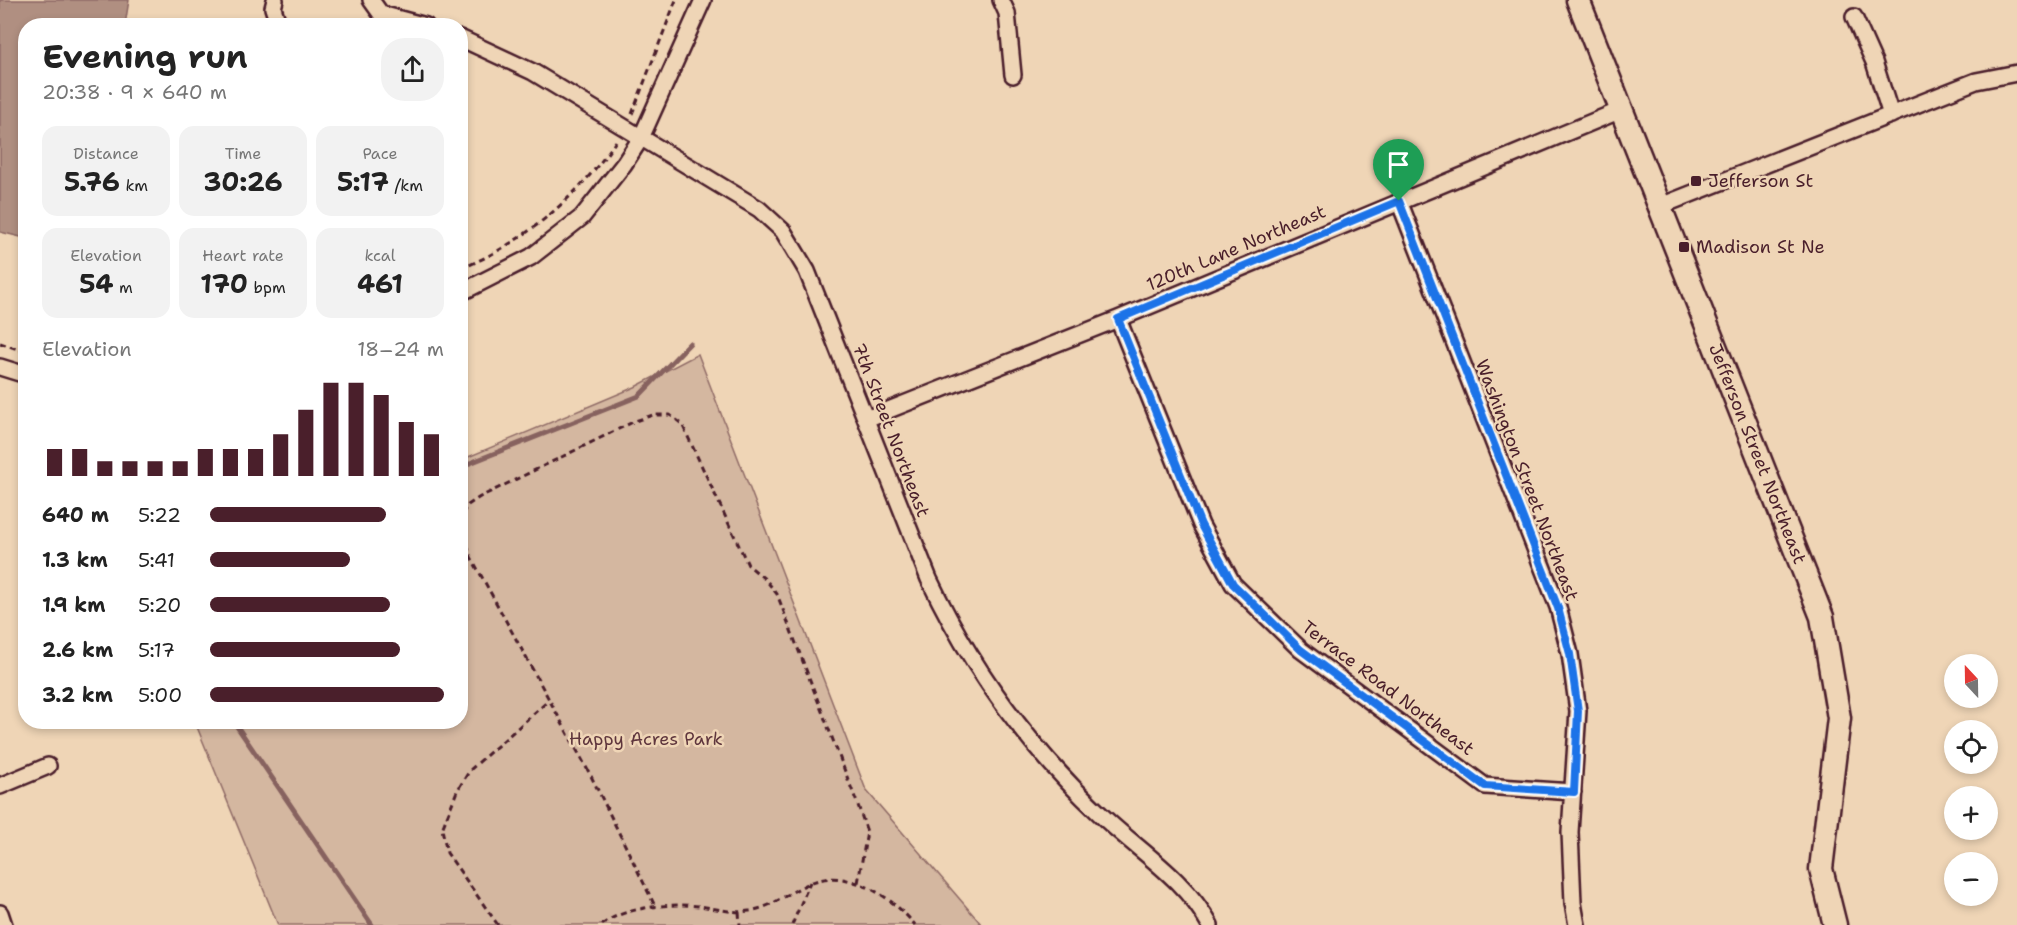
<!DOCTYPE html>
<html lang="en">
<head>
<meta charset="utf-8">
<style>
	:root { --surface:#fff; --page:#f2f2f2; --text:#222; --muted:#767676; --accent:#4a1f2b }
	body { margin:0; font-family:"Shantell Sans",sans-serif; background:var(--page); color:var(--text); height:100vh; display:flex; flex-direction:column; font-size:22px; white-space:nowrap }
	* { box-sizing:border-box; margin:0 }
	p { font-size:20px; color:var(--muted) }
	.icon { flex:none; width:33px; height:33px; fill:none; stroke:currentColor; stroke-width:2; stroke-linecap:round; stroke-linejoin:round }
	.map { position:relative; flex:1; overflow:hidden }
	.side { position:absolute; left:18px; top:18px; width:450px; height:711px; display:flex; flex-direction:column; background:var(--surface); border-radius:24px; box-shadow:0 3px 9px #0003 }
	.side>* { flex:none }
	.needle { width:39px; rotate:338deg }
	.buttons { position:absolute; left:1944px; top:654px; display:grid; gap:12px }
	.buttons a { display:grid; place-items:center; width:54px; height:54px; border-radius:50%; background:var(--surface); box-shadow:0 3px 9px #0003; font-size:30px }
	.pin { position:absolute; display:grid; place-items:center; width:51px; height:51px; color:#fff; margin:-62px -26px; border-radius:50% 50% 50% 0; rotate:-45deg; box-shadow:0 0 6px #0007 }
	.pin .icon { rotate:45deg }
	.round { display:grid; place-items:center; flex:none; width:63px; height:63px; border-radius:24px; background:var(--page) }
	.summary { display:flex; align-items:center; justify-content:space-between; height:102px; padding:0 24px }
	h1 { font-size:33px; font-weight:700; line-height:45px }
	.figures { display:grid; grid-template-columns:repeat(3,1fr); gap:9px; height:102px; padding:6px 24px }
	.figures div { display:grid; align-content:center; border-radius:15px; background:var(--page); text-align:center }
	.figures b { font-size:26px; font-weight:700 }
	.figures small { font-size:16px; font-weight:400 }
	.figures p { font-size:16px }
	.chart { height:168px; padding:12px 24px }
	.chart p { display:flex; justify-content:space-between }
	.chart svg { width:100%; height:108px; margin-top:6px; stroke:var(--accent); stroke-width:6 }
	ul { padding:0 24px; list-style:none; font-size:20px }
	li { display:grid; grid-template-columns:96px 72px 1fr; align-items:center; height:45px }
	li i { height:15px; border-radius:8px; background:var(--accent) }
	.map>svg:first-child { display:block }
	.green { fill:#d4b7a0; stroke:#8f6b66; stroke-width:1.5 }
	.water { fill:#b08f81; stroke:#87625f; stroke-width:1.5 }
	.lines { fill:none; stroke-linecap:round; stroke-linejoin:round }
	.stream { stroke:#87625f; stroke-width:5 }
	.street-casing { stroke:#4a1f2b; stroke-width:20 }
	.secondary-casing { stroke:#4a1f2b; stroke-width:27 }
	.path { stroke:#4a1f2b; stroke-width:3; stroke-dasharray:6 4.5; stroke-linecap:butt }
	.street { stroke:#efd5b6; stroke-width:15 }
	.secondary { stroke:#efd5b6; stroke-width:22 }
	.route-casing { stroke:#fff; stroke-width:12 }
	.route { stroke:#1a73e8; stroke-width:8 }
	.poi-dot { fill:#4a1f2b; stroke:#efd5b6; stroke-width:2 }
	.labels { text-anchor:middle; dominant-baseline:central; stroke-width:5; stroke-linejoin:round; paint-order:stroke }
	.poi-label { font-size:18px; fill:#4a1f2b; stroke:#efd5b6; text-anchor:start }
	.street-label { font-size:18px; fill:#4a1f2b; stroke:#efd5b6 }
	.park-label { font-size:18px; fill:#5f363d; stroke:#efd5b6 }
</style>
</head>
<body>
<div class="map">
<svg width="2017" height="925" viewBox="0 0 2017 925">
	<rect width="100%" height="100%" fill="#efd5b6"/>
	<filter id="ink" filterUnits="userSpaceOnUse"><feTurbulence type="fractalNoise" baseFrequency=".0167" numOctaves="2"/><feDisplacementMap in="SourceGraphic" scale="12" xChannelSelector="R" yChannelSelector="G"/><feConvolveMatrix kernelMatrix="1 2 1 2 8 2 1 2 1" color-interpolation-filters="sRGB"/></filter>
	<g filter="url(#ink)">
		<path class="green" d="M698 354 866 790 982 925H278L195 722H460L461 460 635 387Z"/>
		<path class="water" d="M0 0H129L125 25 26 26 25 238 0 232Z"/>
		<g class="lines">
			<path class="stream" d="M460 467 639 396 690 343
				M234 722 372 925"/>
			<defs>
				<path id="street" d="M275 0 273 8 279 26
					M371 0 381 14 426 26
					M1001 0 1007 13 1013 75
					M1854 17 1874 62 1891 115
					M460 38 533 72 759 209 783 231 807 271 929 579C971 668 1027 745 1099 813 1137 850 1184 877 1210 925
					M1399 201 1558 607 1570 654 1578 711 1570 832 1573 903 1577 925
					M1658 207 1976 81 2017 73
					M460 293 531 257 582 217 624 164 641 138 703 0
					M1118 319 1201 525 1233 584 1301 650 1485 786 1573 792
					M0 367 26 375
					M866 419 1118 319 1621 110
					M0 786 48 766
					M0 913 4 925"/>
				<g id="secondary">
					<path id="s1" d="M1578 0 1822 617 1839 718 1821 869 1835 925"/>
				</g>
			</defs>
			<use href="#street" class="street-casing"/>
			<use href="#secondary" class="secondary-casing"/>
			<path class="path" d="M632 114 676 0
				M460 269C524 243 578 197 616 141
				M0 343 26 352
				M462 514 468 505 480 497 635 421 653 415H670L682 424 748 565 766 580 777 594 859 808 867 832 858 883
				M462 514 463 533 471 557 591 776 656 908
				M739 912 740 925
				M498 925 447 853 442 829 457 791 470 770 548 701
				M602 925C622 907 671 903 699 906 715 908 733 914 749 911 784 906 804 873 842 879 871 884 897 903 915 925
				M792 925 810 882"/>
			<use href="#street" class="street"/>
			<use href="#secondary" class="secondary"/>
		</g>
	</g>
	<g class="lines" filter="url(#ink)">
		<defs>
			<path id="route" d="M1399 201 1558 608 1570 654 1578 711 1574 792 1485 786 1301 650 1233 584 1201 525 1118 319Z"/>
		</defs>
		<use href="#route" class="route-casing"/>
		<use href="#route" class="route"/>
	</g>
	<g class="poi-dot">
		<rect x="1690" y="175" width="12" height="12" rx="3"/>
		<rect x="1678" y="241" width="12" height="12" rx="3"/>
	</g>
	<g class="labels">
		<g class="poi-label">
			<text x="1708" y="181">Jefferson St</text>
			<text x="1696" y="247">Madison St Ne</text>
		</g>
		<g class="street-label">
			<text transform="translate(1236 248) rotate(-23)">120th Lane Northeast</text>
			<text transform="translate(891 430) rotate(69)">7th Street Northeast</text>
			<text stroke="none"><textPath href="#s1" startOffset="488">Jefferson Street Northeast</textPath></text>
			<text transform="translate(1527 480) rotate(69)">Washington Street Northeast</text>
			<text transform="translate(1388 688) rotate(37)">Terrace Road Northeast</text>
		</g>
		<g class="park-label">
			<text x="646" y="739">Happy Acres Park</text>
		</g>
	</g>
</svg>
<div class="buttons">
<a><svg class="needle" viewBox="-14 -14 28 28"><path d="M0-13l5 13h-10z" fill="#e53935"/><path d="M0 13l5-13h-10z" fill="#767676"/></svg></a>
<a><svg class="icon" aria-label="locate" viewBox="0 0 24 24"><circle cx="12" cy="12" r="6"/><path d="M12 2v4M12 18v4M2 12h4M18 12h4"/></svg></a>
<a>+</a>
<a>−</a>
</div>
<div class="pin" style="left:1399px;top:201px;background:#1e9e55"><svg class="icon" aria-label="arrive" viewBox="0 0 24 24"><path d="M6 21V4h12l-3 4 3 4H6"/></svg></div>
<section class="side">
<div class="summary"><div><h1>Evening run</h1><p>20:38 · 9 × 640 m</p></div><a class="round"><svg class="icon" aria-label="share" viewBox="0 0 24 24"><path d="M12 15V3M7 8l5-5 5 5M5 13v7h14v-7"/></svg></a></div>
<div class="figures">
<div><p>Distance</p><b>5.76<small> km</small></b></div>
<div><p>Time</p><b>30:26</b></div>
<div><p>Pace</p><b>5:17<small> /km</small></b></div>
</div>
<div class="figures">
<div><p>Elevation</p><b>54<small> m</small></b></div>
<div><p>Heart rate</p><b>170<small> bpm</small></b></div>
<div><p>kcal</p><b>461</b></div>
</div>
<div class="chart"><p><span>Elevation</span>18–24 m</p>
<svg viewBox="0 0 160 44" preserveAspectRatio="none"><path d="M5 44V33M15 44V33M25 44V38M35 44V38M45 44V38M55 44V38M65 44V33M75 44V33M85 44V33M95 44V27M105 44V17M115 44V6M125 44V6M135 44V11M145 44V22M155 44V27"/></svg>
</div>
<ul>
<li><b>640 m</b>5:22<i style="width:75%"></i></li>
<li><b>1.3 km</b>5:41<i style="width:60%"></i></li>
<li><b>1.9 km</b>5:20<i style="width:77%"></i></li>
<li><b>2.6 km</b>5:17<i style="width:81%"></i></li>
<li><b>3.2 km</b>5:00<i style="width:100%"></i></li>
</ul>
</section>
</div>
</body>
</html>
